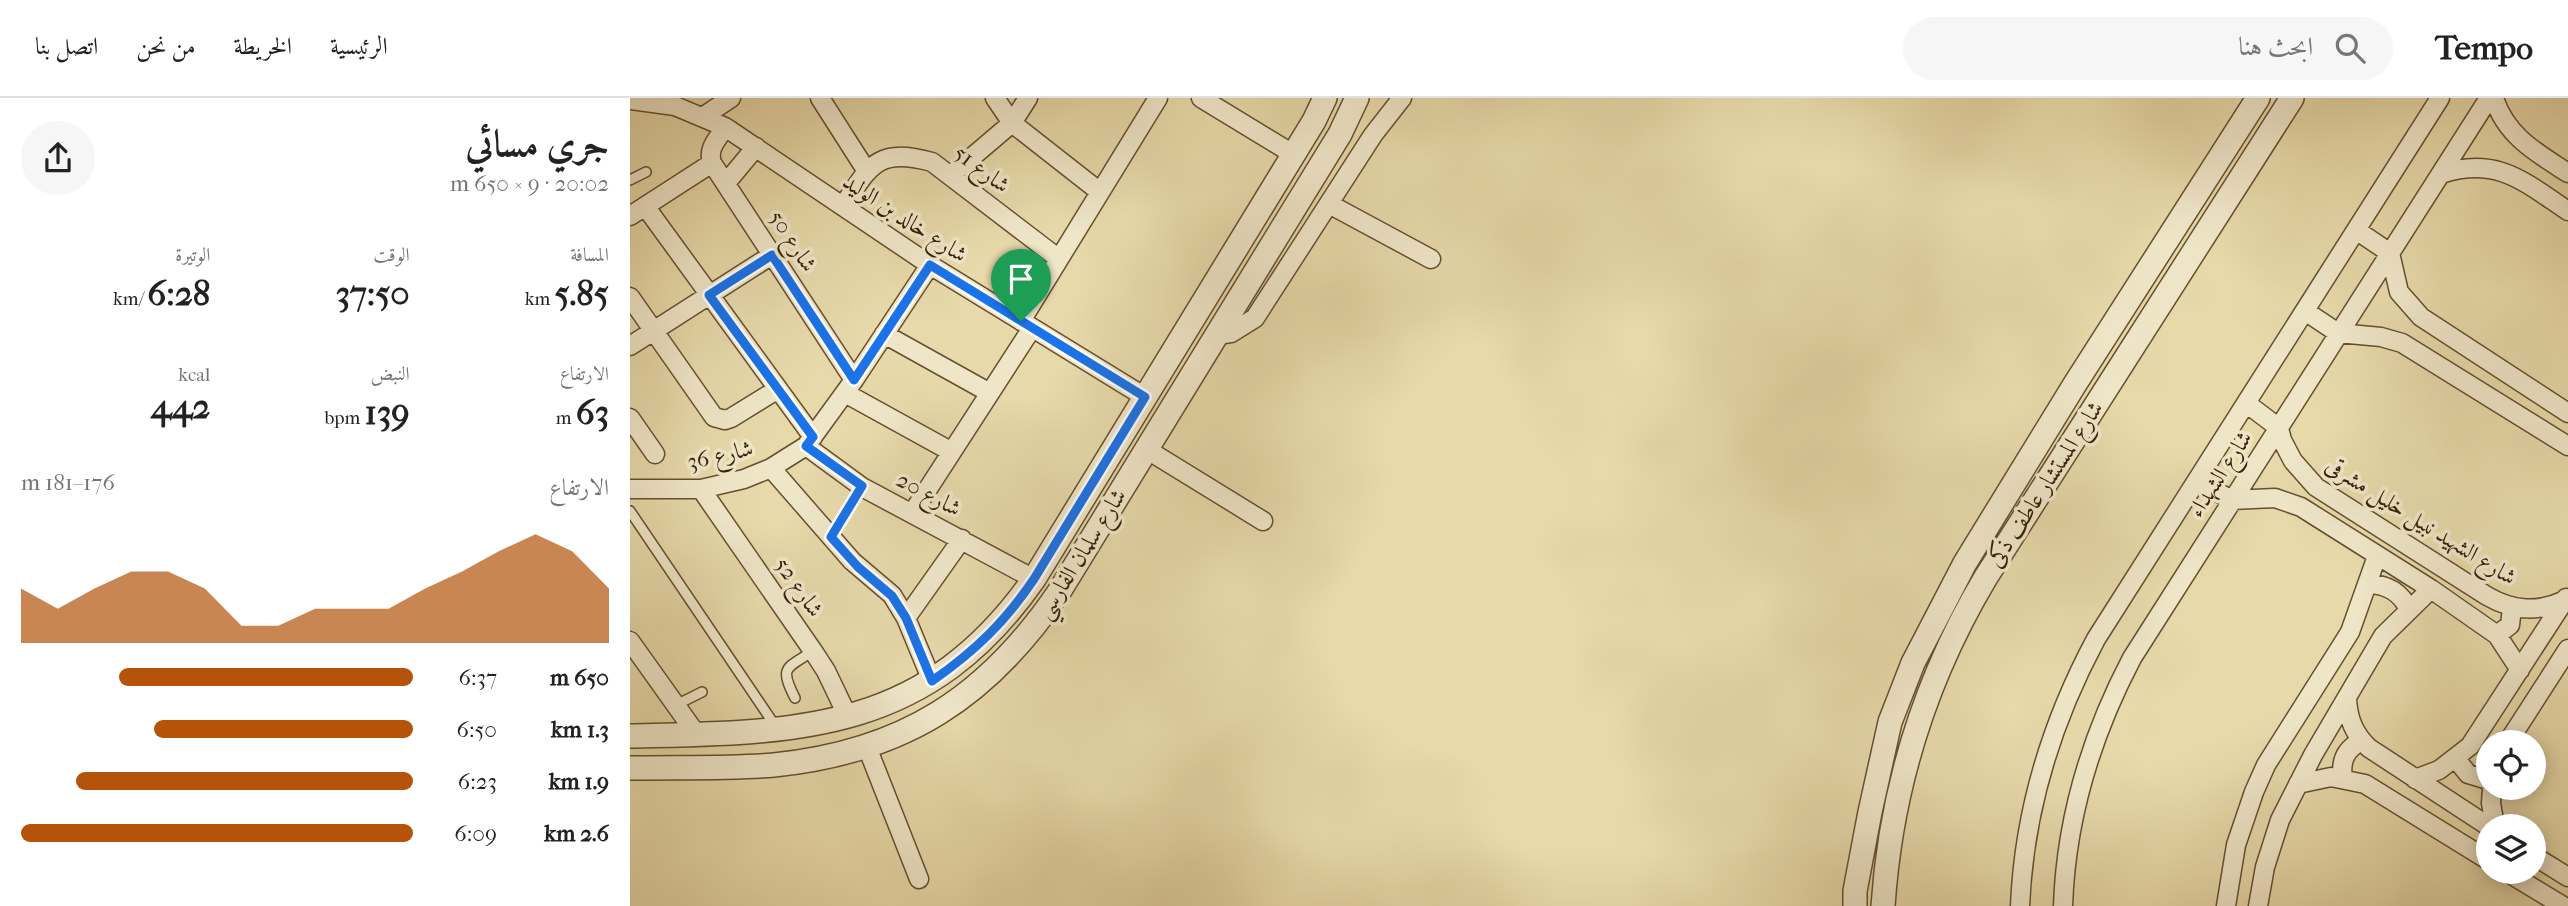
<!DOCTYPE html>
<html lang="ar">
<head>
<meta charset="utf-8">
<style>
	:root { --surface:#fff; --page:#f6f6f6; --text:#222; --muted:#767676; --line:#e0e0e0; --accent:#b45309 }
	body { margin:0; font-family:"IM FELL French Canon",Amiri,serif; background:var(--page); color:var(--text); direction:rtl; height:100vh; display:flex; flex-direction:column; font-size:26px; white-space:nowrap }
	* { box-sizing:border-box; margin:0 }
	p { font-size:23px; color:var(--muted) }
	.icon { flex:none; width:38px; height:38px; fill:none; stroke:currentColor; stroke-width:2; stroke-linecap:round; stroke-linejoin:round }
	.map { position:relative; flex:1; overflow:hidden; direction:ltr }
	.details { display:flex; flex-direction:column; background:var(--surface); width:630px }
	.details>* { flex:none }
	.fabs { position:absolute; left:1846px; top:632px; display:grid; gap:14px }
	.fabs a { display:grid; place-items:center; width:70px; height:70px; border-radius:50%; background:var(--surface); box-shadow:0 4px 18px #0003; font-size:35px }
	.pin { position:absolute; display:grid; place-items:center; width:60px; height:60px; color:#fff; margin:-72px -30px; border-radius:50% 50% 50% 0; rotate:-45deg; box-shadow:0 0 7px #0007 }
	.pin .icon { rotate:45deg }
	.round { display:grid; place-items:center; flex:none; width:74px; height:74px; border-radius:37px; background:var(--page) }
	.overview { display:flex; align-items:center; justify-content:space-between; height:119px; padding:0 21px }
	h1 { font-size:38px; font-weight:700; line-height:52px }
	.metrics { display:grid; grid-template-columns:repeat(3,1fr); gap:10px; height:119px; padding:7px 21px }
	.metrics div { display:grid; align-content:center }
	.metrics b { font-size:35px; font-weight:700 }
	.metrics small { font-size:19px; font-weight:400 }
	.metrics p { font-size:19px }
	.chart { height:196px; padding:14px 21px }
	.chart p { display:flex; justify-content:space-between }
	.chart svg { width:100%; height:126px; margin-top:7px; fill:var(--accent); opacity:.7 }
	ul { padding:0 21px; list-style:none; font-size:23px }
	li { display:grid; grid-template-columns:112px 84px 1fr; align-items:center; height:52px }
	li i { height:18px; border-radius:9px; background:var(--accent) }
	header { display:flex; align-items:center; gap:42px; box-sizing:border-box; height:98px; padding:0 35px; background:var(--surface); border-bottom:2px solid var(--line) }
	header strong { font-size:33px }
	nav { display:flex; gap:38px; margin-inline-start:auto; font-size:24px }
	.search { width:490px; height:63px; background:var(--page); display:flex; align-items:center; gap:18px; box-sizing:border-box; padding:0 24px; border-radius:38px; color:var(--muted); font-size:26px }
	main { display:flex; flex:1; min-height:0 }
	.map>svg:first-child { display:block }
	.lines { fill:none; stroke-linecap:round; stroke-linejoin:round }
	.service-casing { stroke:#654f30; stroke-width:12 }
	.minor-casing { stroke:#654f30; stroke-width:21 }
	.tertiary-casing { stroke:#654f30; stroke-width:26 }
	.service { stroke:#efe6c8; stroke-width:9 }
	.minor { stroke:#efe6c8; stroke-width:18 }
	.tertiary { stroke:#efe6c8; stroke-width:23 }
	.route-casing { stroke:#fff; stroke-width:14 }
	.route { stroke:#1a73e8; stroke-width:9 }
	.labels { text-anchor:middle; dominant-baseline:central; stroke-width:7; stroke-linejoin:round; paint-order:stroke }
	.street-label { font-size:23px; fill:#3a2107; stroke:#efe6c8 }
</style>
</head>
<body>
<header>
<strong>Tempo</strong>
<div class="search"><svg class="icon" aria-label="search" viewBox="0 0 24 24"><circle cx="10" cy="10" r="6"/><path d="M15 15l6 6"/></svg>ابحث هنا</div>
<nav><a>الرئيسية</a><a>الخريطة</a><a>من نحن</a><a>اتصل بنا</a></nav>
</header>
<main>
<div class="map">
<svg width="1938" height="808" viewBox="0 0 1938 808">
	<rect width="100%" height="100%" fill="#e7d9aa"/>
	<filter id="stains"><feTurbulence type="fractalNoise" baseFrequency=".00286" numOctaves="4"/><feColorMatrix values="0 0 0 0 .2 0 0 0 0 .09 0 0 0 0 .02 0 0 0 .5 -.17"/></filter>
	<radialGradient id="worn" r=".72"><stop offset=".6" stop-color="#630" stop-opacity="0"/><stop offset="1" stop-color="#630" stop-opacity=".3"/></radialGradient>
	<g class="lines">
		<defs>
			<path id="service" d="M0 82 16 74
				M0 413 146 629
				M201 439 232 389
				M165 600C149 568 156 571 183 553
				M46 607 72 594"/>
			<path id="minor" d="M190 0 236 72
				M365 0 382 25 470 94
				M571 0 663 56
				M1864 0C1876 38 1907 55 1938 75
				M0 2 45 8 95 29 300 167 515 299
				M74 18 101 0
				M95 29C88 41 77 50 82 65L224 282
				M1811 76C1867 58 1893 83 1938 113
				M321 77 382 25 398 0
				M96 85 126 49
				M699 106 801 161
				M15 108 183 339
				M213 108C240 67 248 49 302 64L429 161
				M0 118 82 65
				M1726 132 1760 155 1769 194 1791 219 1938 315
				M0 199 84 319 95 322 101 320 148 291
				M1675 213 1708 235 1751 239 1772 245 1938 348
				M391 223 528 0
				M254 236 360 295
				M587 237 601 235 625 220 743 37 772 0
				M0 248 142 157
				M215 295 322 354
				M1616 305 1649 330 1652 342 1663 363 1686 389 1857 498C1883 513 1908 515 1935 502
				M0 320 25 356
				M176 348 232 389 404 481
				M516 351 633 423
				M141 370 222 463 262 497 276 520 302 583
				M1567 382 1601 402 1645 400 1671 409 1801 491 1867 537 1890 572
				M0 391H71L114 381 141 370 176 348 224 282 300 167
				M71 391 183 553 196 573 218 619
				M283 414 402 230
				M1737 486C1757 486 1771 494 1779 512
				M276 520 332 441
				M1867 537 1880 527 1882 510
				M0 543 67 637
				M1717 600C1718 621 1724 636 1739 650L1858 728
				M1878 644 1938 551
				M237 649 289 781
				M1826 661 1838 676 1858 682
				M1713 680C1710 663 1716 651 1731 643
				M1785 681 1809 672 1840 648 1936 500
				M1668 686 1701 679 1735 686 1858 762
				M1862 690 1861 705 1865 728
				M1904 758 1938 779
				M1877 774 1933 808
				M1390 808C1394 713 1421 625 1466 541L1810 0
				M1433 808C1436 720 1461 638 1502 560L1859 0
				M1596 808 1606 747 1624 694 1636 667 1720 534 1747 458
				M1628 808 1635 769 1650 722 1683 657 1753 538 1801 491"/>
			<path id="tertiary" d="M0 638C171 635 297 634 404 481L684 23 695 0
				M0 670C48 669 96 671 144 667 273 654 357 600 429 494L710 36 727 0
				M1225 808V793L1240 714 1260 624 1283 565 1335 465 1445 286 1628 0
				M1253 808C1261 689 1295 581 1356 479L1662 0"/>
		</defs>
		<use href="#service" class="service-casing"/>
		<use href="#minor" class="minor-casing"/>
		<use href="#tertiary" class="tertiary-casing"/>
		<use href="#service" class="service"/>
		<use href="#minor" class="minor"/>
		<use href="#tertiary" class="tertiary"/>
	</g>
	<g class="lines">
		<defs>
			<path id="route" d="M142 157 224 282 300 167 515 299 404 481C375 524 345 553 302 583L276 520 262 498 228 469 201 439 232 388 176 348 183 339 79 197Z"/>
		</defs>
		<use href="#route" class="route-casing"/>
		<use href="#route" class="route"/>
	</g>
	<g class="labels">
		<g class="street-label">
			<text transform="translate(352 71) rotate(37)">شارع 51</text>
			<text transform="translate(275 120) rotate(33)">شارع خالد بن الوليد</text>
			<text transform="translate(163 143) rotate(57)">شارع 50</text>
			<text transform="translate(90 357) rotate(-13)">شارع 36</text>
			<text transform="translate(1590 376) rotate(-57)">شارع الشهداء</text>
			<text transform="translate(1415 386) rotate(-57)">شارع المستشار عاطف ذكى</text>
			<text transform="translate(299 396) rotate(28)">شارع 20</text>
			<text transform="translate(1791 423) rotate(32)">شارع الشهيد نبيل خليل مشرقى</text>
			<text transform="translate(451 456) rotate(-58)">شارع سلمان الفارسي</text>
			<text transform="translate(169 489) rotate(55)">شارع 52</text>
		</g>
	</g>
	<rect width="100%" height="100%" filter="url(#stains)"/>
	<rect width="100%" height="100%" fill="url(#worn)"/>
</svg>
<div class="fabs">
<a><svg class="icon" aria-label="locate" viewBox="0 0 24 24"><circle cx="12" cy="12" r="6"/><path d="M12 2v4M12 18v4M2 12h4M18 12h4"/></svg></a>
<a><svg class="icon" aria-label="layers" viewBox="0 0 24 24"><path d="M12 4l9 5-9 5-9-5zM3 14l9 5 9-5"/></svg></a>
</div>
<div class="pin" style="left:391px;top:223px;background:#1e9e55"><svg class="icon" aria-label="arrive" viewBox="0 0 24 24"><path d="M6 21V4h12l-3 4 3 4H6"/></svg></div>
</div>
<section class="details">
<div class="overview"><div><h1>جري مسائي</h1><p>20:02 · 9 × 650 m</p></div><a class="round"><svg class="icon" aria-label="share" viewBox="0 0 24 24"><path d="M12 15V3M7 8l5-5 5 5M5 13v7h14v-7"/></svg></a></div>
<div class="metrics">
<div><p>المسافة</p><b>5.85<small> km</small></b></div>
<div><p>الوقت</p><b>37:50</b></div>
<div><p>الوتيرة</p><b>6:28<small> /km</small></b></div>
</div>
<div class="metrics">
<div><p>الارتفاع</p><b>63<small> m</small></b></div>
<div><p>النبض</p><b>139<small> bpm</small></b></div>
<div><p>kcal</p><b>442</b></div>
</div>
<div class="chart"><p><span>الارتفاع</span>176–181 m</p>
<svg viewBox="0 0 160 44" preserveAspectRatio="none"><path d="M0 44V25L10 32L20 25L30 19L40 19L50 25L60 38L70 38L80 32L90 32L100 32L110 25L120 19L130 12L140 6L150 12L160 25V44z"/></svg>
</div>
<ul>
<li><b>650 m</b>6:37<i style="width:75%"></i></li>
<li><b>1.3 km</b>6:50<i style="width:66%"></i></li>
<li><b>1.9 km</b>6:23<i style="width:86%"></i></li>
<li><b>2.6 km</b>6:09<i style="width:100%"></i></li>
</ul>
</section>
</main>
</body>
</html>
